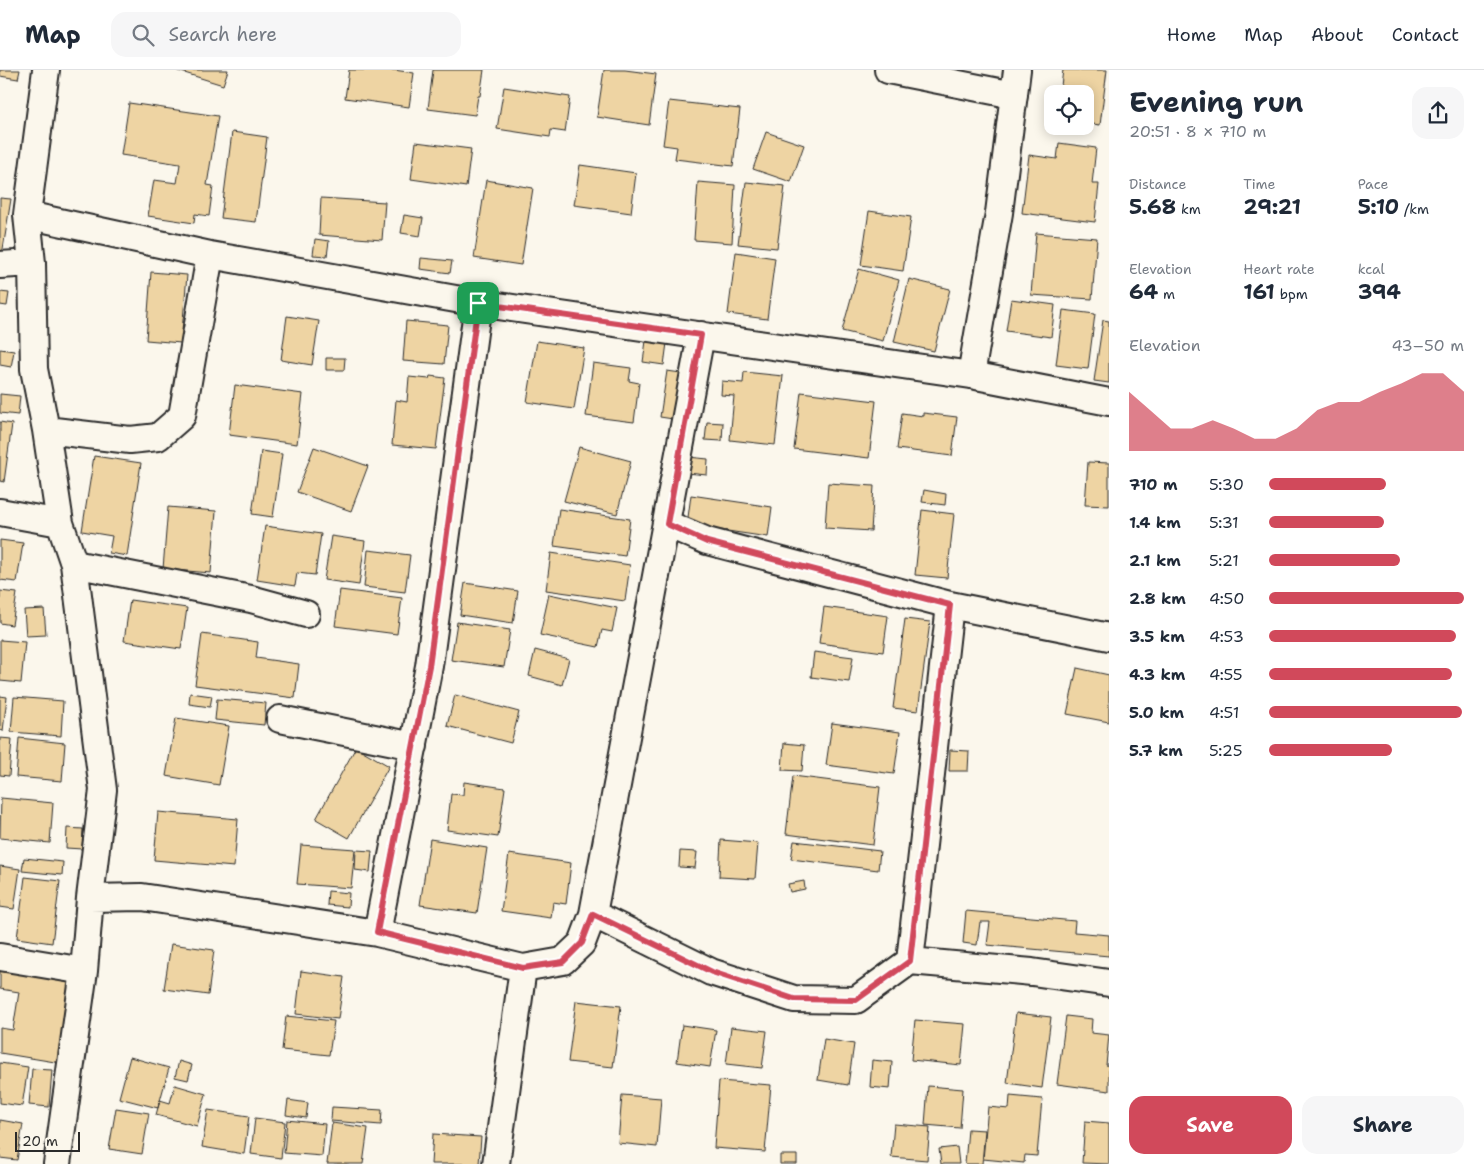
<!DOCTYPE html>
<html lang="en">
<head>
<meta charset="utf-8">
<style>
	:root { --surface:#fff; --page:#f6f6f7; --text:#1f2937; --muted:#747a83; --line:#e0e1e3; --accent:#d1495b }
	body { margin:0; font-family:"Shantell Sans",sans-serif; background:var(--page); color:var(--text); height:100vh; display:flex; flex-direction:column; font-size:19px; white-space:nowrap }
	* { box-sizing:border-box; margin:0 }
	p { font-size:16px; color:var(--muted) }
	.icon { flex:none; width:28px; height:28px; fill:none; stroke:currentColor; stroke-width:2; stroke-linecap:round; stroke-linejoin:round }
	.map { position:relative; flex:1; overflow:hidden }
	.drawer { display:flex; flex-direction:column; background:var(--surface); width:375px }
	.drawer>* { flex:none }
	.controls { position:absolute; left:1044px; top:15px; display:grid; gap:10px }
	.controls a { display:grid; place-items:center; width:50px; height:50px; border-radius:10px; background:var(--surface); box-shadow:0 2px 12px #0003; font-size:25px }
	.scale { position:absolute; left:15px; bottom:12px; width:65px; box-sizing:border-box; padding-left:5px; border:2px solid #2b2b2b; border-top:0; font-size:14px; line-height:18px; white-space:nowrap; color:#2b2b2b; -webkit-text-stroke:4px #fbf7ec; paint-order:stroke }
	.pin { position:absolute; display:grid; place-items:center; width:42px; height:42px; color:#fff; margin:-21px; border-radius:10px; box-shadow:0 2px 8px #0006 }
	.round { display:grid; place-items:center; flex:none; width:52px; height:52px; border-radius:15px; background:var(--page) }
	.overview { display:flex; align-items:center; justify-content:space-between; height:85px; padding:0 20px }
	h1 { font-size:28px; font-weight:700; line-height:38px }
	.figures { display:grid; grid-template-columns:repeat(3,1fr); gap:8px; height:85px; padding:5px 20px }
	.figures div { display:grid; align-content:center }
	.figures b { font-size:21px; font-weight:700 }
	.figures small { font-size:14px; font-weight:400 }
	.figures p { font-size:14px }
	.chart { height:140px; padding:10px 20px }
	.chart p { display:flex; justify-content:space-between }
	.chart svg { width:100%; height:90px; margin-top:5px; fill:var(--accent); opacity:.7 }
	.primary-button { display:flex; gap:10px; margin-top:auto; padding:10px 20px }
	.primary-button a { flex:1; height:58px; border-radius:15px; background:var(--accent); color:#fff; font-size:20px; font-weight:700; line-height:58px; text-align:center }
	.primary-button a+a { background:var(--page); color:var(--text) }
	ul { padding:0 20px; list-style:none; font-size:16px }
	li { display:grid; grid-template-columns:80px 60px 1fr; align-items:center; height:38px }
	li i { height:12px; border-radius:6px; background:var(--accent) }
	header { display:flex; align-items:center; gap:30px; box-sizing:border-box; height:70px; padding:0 25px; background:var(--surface); border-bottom:1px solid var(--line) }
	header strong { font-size:24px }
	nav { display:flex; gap:28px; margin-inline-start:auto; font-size:18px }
	.search { width:350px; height:45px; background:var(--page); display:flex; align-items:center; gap:12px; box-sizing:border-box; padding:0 18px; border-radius:15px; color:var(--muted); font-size:19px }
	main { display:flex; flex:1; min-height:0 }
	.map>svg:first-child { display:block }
	.building { fill:#eed4a3; stroke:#2b2b2b }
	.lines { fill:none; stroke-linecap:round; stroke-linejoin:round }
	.minor-casing { stroke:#2b2b2b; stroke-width:30 }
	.minor { stroke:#fbf7ec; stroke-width:26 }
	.route-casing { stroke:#fff; stroke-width:10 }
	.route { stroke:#d1495b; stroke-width:6 }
</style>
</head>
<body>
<header>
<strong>Map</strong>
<div class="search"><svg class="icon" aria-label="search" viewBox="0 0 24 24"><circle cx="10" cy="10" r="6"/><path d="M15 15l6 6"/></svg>Search here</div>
<nav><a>Home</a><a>Map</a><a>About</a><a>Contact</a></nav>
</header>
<main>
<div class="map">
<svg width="1109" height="1094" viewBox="0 0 1109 1094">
	<rect width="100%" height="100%" fill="#fbf7ec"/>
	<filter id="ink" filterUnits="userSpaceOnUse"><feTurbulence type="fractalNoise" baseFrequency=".02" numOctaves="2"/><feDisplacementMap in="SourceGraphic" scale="10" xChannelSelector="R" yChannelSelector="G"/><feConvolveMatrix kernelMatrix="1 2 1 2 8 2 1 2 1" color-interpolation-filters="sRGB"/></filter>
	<g filter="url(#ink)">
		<path class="building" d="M0 0H20L18 9 0 6Z
			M175 0H228L223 15Z
			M349 0H394L414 3 409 37 345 28Z
			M433 0H484L480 26H478L475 45 428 39Z
			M604 0H625L656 4 649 55 597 47Z
			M1063 0H1107L1100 55 1085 53V24H1060Z
			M504 17 570 27 565 62 551 60 550 67 497 59Z
			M669 31 740 39 733 96 675 89 677 77 663 75Z
			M129 33 218 46 207 115 213 116 209 146 195 144 194 153 148 146 154 110 177 113 180 94 121 85Z
			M232 62 267 67 256 152 221 148Z
			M766 62 804 75 791 112 753 99Z
			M416 72 471 79 466 117 411 109Z
			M1059 73 1096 78 1092 114H1099L1095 152 1022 143 1029 85 1057 89Z
			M580 95 636 103 631 143 574 135Z
			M486 110 533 118 521 195 474 188Z
			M698 112 735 115 732 173 694 170Z
			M746 112 785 116 777 178 738 174Z
			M0 128 11 129 2 185H0Z
			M321 128 385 132 382 170 319 165Z
			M869 141 911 147 903 201 861 195Z
			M404 145 423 148 420 166 401 163Z
			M1036 163 1097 168 1092 229 1031 225Z
			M315 169 329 171 327 186 313 185Z
			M736 182 775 188 767 249 728 244Z
			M421 188 452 191 450 203 420 199Z
			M859 199 899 210 883 271 842 261Z
			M151 202 187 205 181 273 146 270Z
			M909 209 950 219 934 281 894 272Z
			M0 222 9 223 7 236 0 235Z
			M1011 229 1055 235 1051 267 1006 261Z
			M1063 240 1095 244 1088 299 1056 295Z
			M287 246 319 251 312 295 281 290Z
			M1103 250 1109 251V313L1094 311Z
			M406 251 448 255 444 294 403 291Z
			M537 271 584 278 574 339 527 332Z
			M646 271 667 273 664 295 643 292Z
			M0 279 14 281 11 297 0 295Z
			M326 288H345L344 300H326Z
			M593 293 631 298 629 311 639 313 634 352 586 346Z
			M667 301 681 303 673 349 660 347Z
			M744 302 783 306 775 375 730 370 734 326 721 325 722 311 743 313Z
			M430 306 445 308 436 379 392 375 396 330 407 332 409 307 429 309Z
			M235 315 303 324 297 374 229 365Z
			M801 322 876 331 869 388 794 379Z
			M0 324 20 326 18 345 0 343Z
			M902 343 923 346V343L957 347 952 386 897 379Z
			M0 352 12 354 4 412 0 411Z
			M707 352 723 353 722 371 705 370Z
			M314 377 368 396 351 441 297 422Z
			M579 377 631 391 617 444 564 431Z
			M261 381 282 384 273 447 252 444Z
			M94 386 141 393 127 486 109 483 112 466 82 461Z
			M688 387 708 389 707 405 687 403Z
			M1088 392 1109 393V436L1085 435Z
			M828 413 874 416 871 461 825 458Z
			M924 420 946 424 945 435 922 432Z
			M691 425 772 437 768 467 687 455Z
			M168 437 216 441 211 503 163 499Z
			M559 439 630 449 625 486 554 476Z
			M922 440 954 444 947 508 915 505Z
			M265 456 321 464 315 505 297 503 295 516 257 510Z
			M331 466 365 471 359 515 324 510Z
			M0 470 23 473 17 512 0 510Z
			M368 480 410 485 405 522 364 517Z
			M551 483 630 495 625 531 546 520Z
			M465 513 518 521 513 553 460 545Z
			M340 520 402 528 397 564 335 556Z
			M0 521 17 523 12 555 0 553Z
			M549 524 617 538 612 562 602 560 598 577 540 565Z
			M130 530 187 538 181 579 124 571Z
			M824 537 888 546 883 582 819 573Z
			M44 539 46 565 26 566 24 540Z
			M905 549 930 552 918 641 893 638Z
			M457 552 510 560 504 597 451 590Z
			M202 564 258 572 256 588 299 594 295 628 195 615Z
			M0 570 25 572 21 613 0 611Z
			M535 580 569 589 562 615 529 606Z
			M814 582 853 587 849 612 811 607Z
			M1077 598 1109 605V652L1067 644Z
			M190 623 212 626 210 637 189 634Z
			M455 625 519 642 511 673 447 656Z
			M0 626 7 627 3 661 0 660Z
			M14 627 63 631 61 666 11 662Z
			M217 629 266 633 264 655 215 650Z
			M176 648 229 656 219 715 166 706Z
			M832 653 900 662 894 704 826 695Z
			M0 668 12 669 9 706 0 705Z
			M19 668 65 673 62 711 16 707Z
			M784 673 804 675 802 701 782 700Z
			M356 677 389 696 349 768 316 749Z
			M950 680 969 681 968 701H949Z
			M793 706 880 717 873 775 786 764Z
			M464 712 505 718 498 767 447 760 451 724 463 725Z
			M1 728 53 733 50 773 0 768Z
			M158 742 238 749 234 797 154 790Z
			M67 758 83 759 82 779 66 778Z
			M430 769 487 778 477 843 420 835Z
			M721 770 758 773 755 809 719 807Z
			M794 771 880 781 878 800 791 789Z
			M301 775 355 779 351 818 297 814Z
			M356 780 372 781 370 802 355 800Z
			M680 781 697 782 695 798 679 797Z
			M509 784 571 793 566 834 553 832 551 848 501 841Z
			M24 788 63 792 62 805 22 801Z
			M0 796 20 799 14 839 0 837Z
			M25 807 60 811 52 873 17 868Z
			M804 811 805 819 790 822 788 814Z
			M328 821 349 823 348 837 327 835Z
			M966 841 1075 851 1074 862 1109 865V886L987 875 990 852H980L977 875 963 873Z
			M171 874 214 880 208 925 164 919Z
			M0 890 71 902 61 993 0 983V958L13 960 19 922 0 919Z
			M301 901 344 907 338 949 296 944Z
			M576 931 621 936 613 997 568 992Z
			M1016 943 1051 947 1042 1018 1007 1013Z
			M286 946 334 951 329 985 282 980Z
			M1066 946 1092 949 1091 963 1109 965 1106 995 1109 996V1021L1057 1014Z
			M915 950 965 954 961 995 911 990Z
			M682 955 716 960 710 997 677 992Z
			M731 957 767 961 762 998 726 994Z
			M824 969 854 974 848 1015 818 1010Z
			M130 987 169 998 158 1038 119 1028Z
			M872 990 892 992 890 1019 870 1017Z
			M179 991 192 995 188 1010 175 1007Z
			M0 993 28 997 22 1036 0 1033Z
			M32 999 52 1000 49 1037 29 1035Z
			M719 1011 771 1015 765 1082 714 1078Z
			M175 1015 206 1024 197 1056 156 1045 160 1030 170 1033Z
			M928 1016 963 1019 960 1058 925 1055Z
			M622 1025 661 1028 657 1077 618 1073Z
			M1010 1026 1042 1029 1037 1086 1025 1085 1024 1093 983 1089 988 1037 1009 1039Z
			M288 1030 308 1033 306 1048 286 1045Z
			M332 1037 382 1040 381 1055 331 1051Z
			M116 1038 149 1043 142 1084 109 1079Z
			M208 1040 249 1046 244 1084 202 1077Z
			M255 1048 285 1052 281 1088 251 1084Z
			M0 1050 23 1054 17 1090 0 1088Z
			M287 1050 325 1054 322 1086 284 1083Z
			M1085 1051 1109 1053V1094L1082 1093Z
			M332 1053 368 1058 363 1094H327Z
			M894 1054 930 1057 927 1090 891 1087Z
			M968 1059 985 1060 982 1094H965Z
			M433 1064 481 1067 479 1094H431Z
			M957 1077 959 1094H941L939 1079Z
			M780 1085H797V1094H780Z"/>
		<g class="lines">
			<defs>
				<path id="minor" d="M46 0 27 145 32 193 34 299 46 360 60 453 74 494 103 720 90 828 84 901 57 1094
					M888 0 1014 25
					M27 145 210 185 478 233 971 305 1109 332
					M0 195 32 193
					M971 305 999 143 1017 0
					M46 360 130 370 158 367 182 346 210 185
					M0 442 60 453
					M667 454 707 471 950 535 1109 567
					M74 494 251 529 306 544
					M280 649 414 676
					M90 828 142 827 377 863 523 898 563 891 582 873 593 844 711 902 794 929 856 930 910 891 1032 902 1109 913
					M593 844 701 265
					M377 863 429 596 478 233
					M0 887 84 901
					M910 891 950 535
					M496 1094 523 898"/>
			</defs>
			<use href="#minor" class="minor-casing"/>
			<use href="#minor" class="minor"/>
		</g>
	</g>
	<g class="lines" filter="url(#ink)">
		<defs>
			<path id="route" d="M478 233 701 265 667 454 707 472 950 535 910 891 856 930 794 929 712 902 593 844 582 873 563 892 523 898 377 862 429 596Z"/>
		</defs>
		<use href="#route" class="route-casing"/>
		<use href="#route" class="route"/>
	</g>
</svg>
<div class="controls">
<a><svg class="icon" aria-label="locate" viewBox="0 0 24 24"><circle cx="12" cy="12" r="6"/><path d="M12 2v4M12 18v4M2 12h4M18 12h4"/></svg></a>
</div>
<div class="scale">20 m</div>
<div class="pin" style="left:478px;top:233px;background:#1e9e55"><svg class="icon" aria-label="arrive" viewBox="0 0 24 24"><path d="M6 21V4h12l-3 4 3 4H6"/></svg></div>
</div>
<section class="drawer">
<div class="overview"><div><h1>Evening run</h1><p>20:51 · 8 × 710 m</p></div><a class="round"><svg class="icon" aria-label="share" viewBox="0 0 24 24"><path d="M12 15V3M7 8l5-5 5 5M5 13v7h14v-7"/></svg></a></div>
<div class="figures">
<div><p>Distance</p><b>5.68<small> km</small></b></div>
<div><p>Time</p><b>29:21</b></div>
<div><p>Pace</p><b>5:10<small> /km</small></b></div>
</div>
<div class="figures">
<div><p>Elevation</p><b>64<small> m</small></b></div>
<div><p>Heart rate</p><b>161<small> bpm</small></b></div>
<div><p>kcal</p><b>394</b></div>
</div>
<div class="chart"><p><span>Elevation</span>43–50 m</p>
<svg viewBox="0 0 160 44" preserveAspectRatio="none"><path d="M0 44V15L10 24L20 33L30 33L40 29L50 33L60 38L70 38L80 33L90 24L100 20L110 20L120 15L130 11L140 6L150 6L160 15V44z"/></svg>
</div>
<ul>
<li><b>710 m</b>5:30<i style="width:60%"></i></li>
<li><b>1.4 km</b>5:31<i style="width:59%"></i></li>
<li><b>2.1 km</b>5:21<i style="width:67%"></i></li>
<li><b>2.8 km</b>4:50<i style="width:100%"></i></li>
<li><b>3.5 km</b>4:53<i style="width:96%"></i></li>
<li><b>4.3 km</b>4:55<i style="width:94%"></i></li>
<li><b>5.0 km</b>4:51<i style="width:99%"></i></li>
<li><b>5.7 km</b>5:25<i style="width:63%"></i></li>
</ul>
<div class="primary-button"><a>Save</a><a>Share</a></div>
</section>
</main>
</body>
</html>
